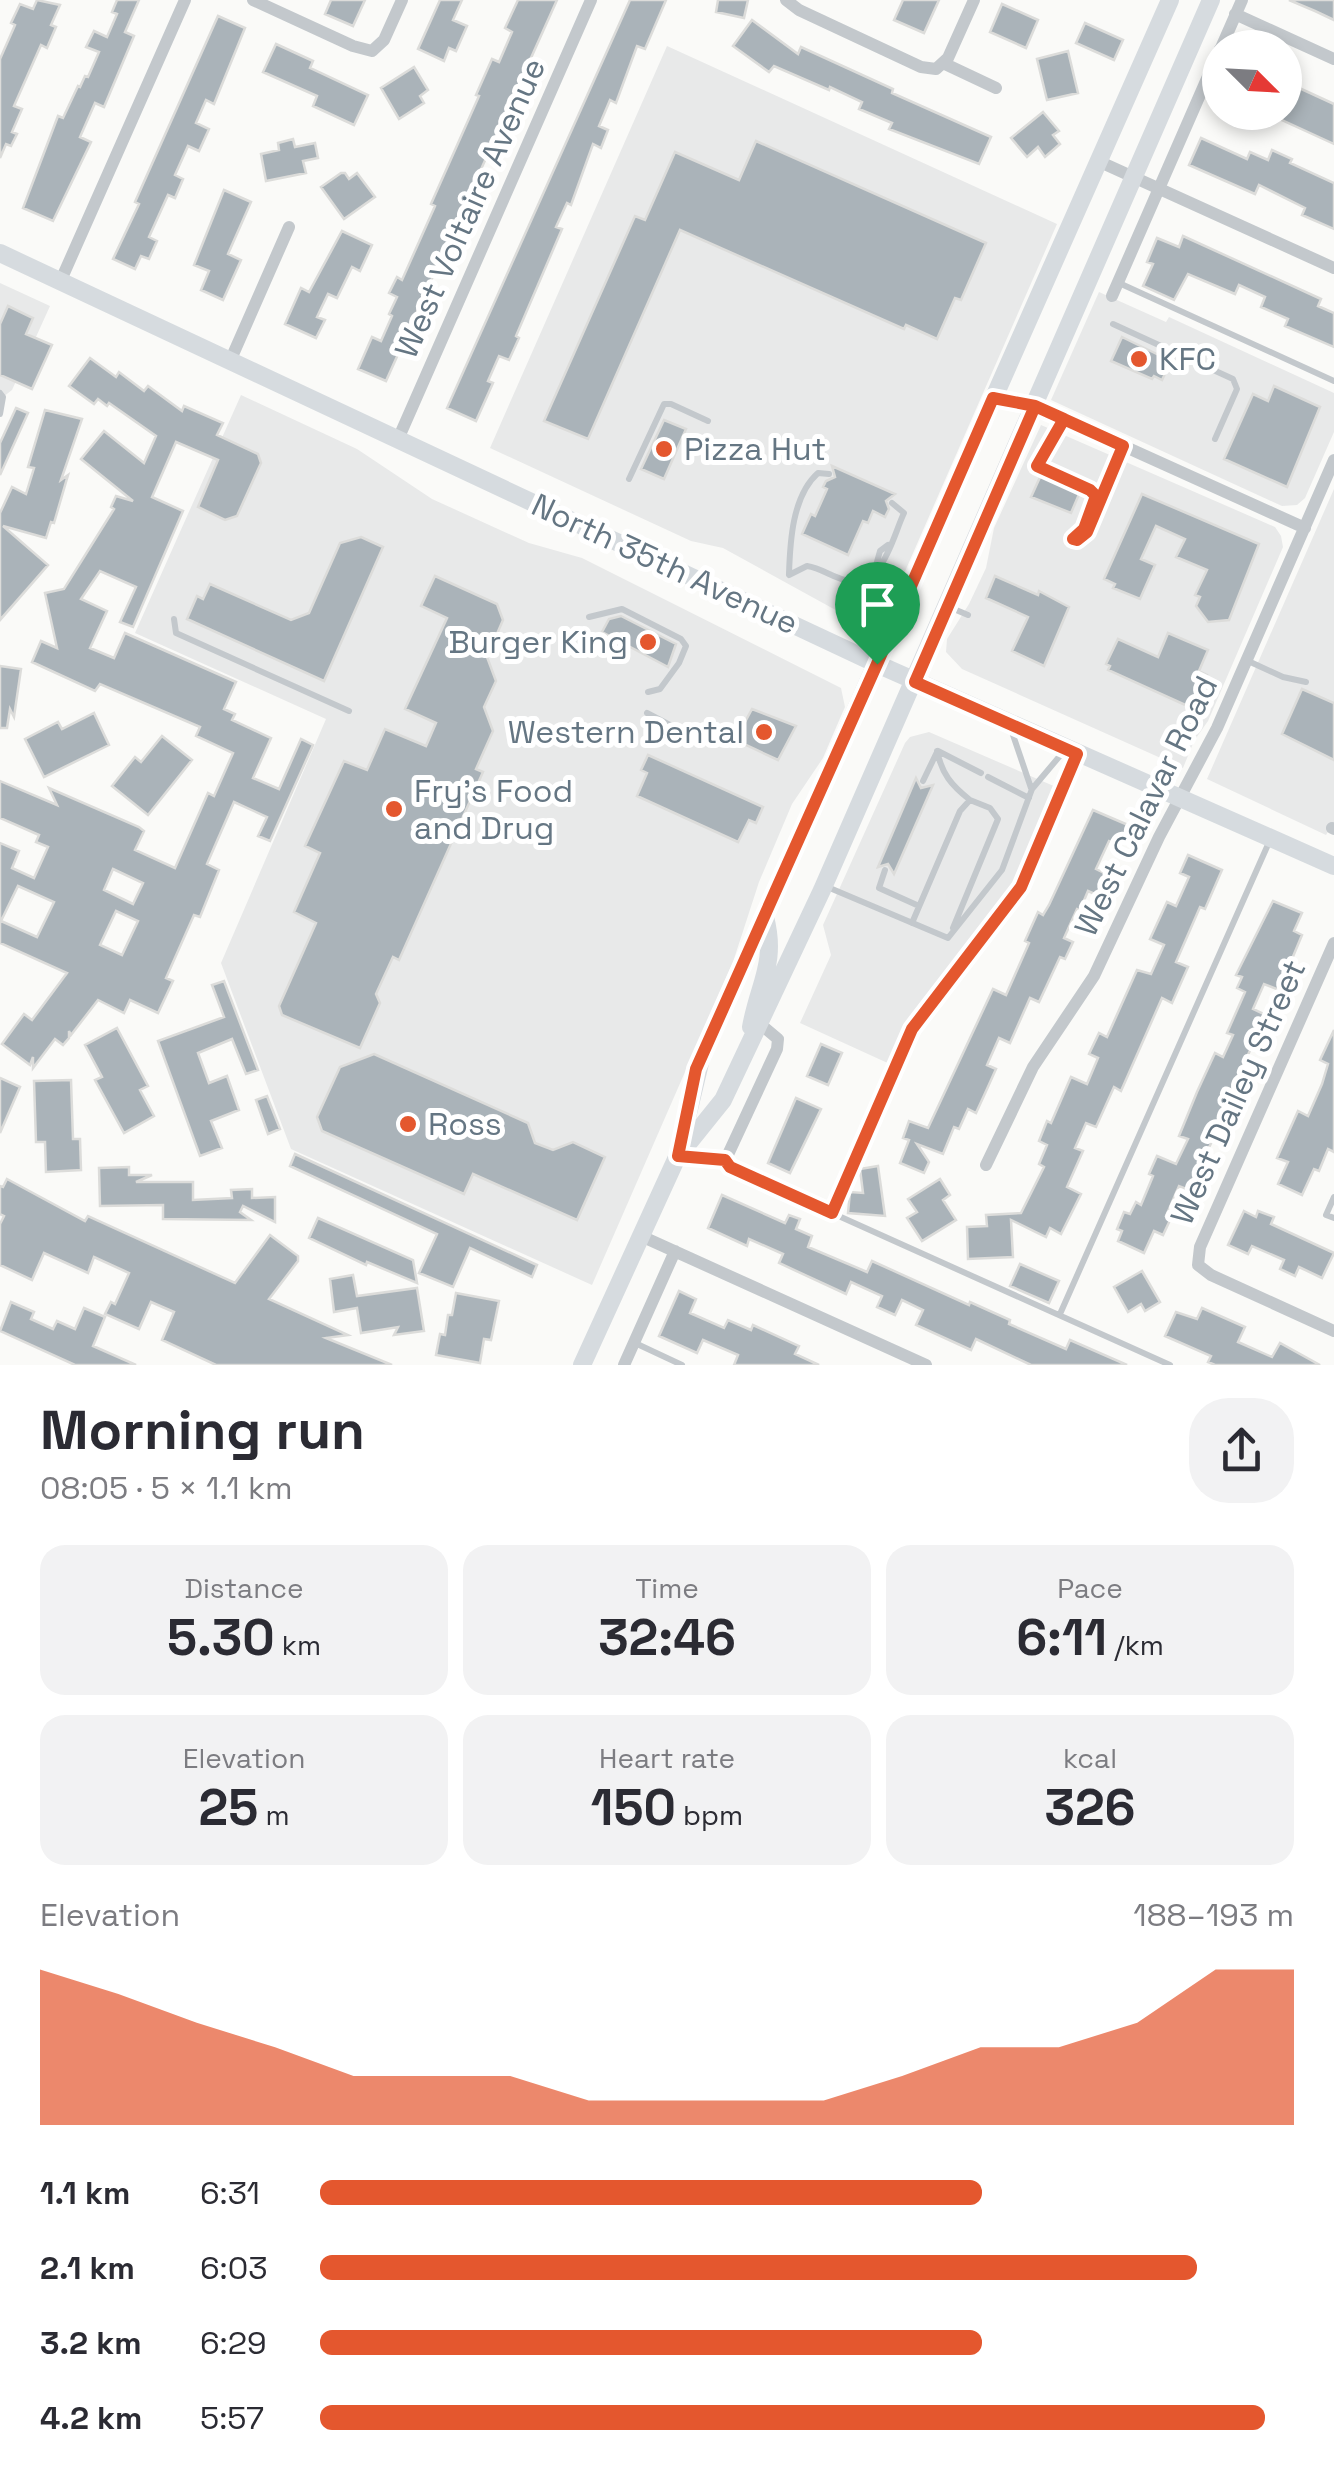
<!DOCTYPE html>
<html lang="en">
<head>
<meta charset="utf-8">
<style>
	:root { --surface:#fff; --page:#f2f2f3; --text:#2b2b33; --muted:#7c7c81; --accent:#e4572e }
	body { margin:0; font-family:"Space Grotesk",sans-serif; background:var(--page); color:var(--text); height:100vh; display:flex; flex-direction:column; font-size:38px; white-space:nowrap }
	* { box-sizing:border-box; margin:0 }
	p { font-size:32px; color:var(--muted) }
	.icon { flex:none; width:55px; height:55px; fill:none; stroke:currentColor; stroke-width:2; stroke-linecap:round; stroke-linejoin:round }
	.map { position:relative; height:1365px; overflow:hidden }
	.drawer { display:flex; flex-direction:column; background:var(--surface); flex:1 }
	.drawer>* { flex:none }
	.needle { width:65px; rotate:114deg }
	.buttons { position:absolute; left:1202px; top:30px; display:grid; gap:20px }
	.buttons a { display:grid; place-items:center; width:100px; height:100px; border-radius:50%; background:var(--surface); box-shadow:0 5px 15px #0003; font-size:50px }
	.pin { position:absolute; display:grid; place-items:center; width:85px; height:85px; color:#fff; margin:-102px -42px; border-radius:50% 50% 50% 0; rotate:-45deg; box-shadow:0 0 10px #0007 }
	.pin .icon { rotate:45deg }
	.round { display:grid; place-items:center; flex:none; width:105px; height:105px; border-radius:40px; background:var(--page) }
	.headline { display:flex; align-items:center; justify-content:space-between; height:170px; padding:0 40px }
	h1 { font-size:55px; font-weight:800; line-height:75px }
	.stats { display:grid; grid-template-columns:repeat(3,1fr); gap:15px; height:170px; padding:10px 40px }
	.stats div { display:grid; align-content:center; border-radius:25px; background:var(--page); text-align:center }
	.stats b { font-size:50px; font-weight:800 }
	.stats small { font-size:28px; font-weight:400 }
	.stats p { font-size:28px }
	.chart { height:280px; padding:20px 40px }
	.chart p { display:flex; justify-content:space-between }
	.chart svg { width:100%; height:180px; margin-top:10px; fill:var(--accent); opacity:.7 }
	ul { padding:0 40px; list-style:none; font-size:32px }
	li { display:grid; grid-template-columns:160px 120px 1fr; align-items:center; height:75px }
	li i { height:25px; border-radius:12px; background:var(--accent) }
	.map>svg:first-child { display:block }
	.built { fill:#e8e9e9 }
	.building { fill:#aab3b9; stroke:#dcdcda; stroke-width:2.5; fill-rule:evenodd }
	.lines { fill:none; stroke-linecap:round; stroke-linejoin:round }
	.service { stroke:#c3c8cc; stroke-width:6 }
	.minor { stroke:#c3c8cc; stroke-width:12 }
	.secondary { stroke:#d6dbdf; stroke-width:18 }
	.route-casing { stroke:#fff; stroke-width:20 }
	.route { stroke:#e4572e; stroke-width:12 }
	.poi-dot { fill:#e4572e; stroke:#fff; stroke-width:4 }
	.labels { text-anchor:middle; dominant-baseline:central; stroke-width:10; stroke-linejoin:round; paint-order:stroke }
	.street-label { font-size:32px; fill:#657683; stroke:#fff }
	.poi-label { font-size:32px; fill:#657683; stroke:#fff; text-anchor:start }
</style>
</head>
<body>
<div class="map">
<svg width="1334" height="1365" viewBox="0 0 1334 1365">
	<rect width="100%" height="100%" fill="#fafaf8"/>
	<path class="built" d="M667 46 1057 224 889 608 879 620 862 622 852 619 723 548 691 541 490 448Z
		M0 283 50 306 12 390 3 397 0 395Z
		M1099 292 1166 322 1169 317 1334 393V432L1305 498 1297 505 1282 506 1051 400Z
		M241 395 357 449 432 499 529 543 582 558 841 688 845 707 841 716 823 758 792 804 759 882 733 962 592 1285 291 1149 221 963 326 719 135 633Z
		M1041 425 1275 527 1281 536 1283 547 1208 721 1194 741 1183 768 962 669 946 652 947 639 969 604 986 568 994 528Z
		M1334 489V822L1326 835 1207 779Z
		M929 732 1056 787 1015 884 907 1023 892 1065 800 1023 831 955 823 925 905 743 910 737Z"/>
	<path class="building" d="M37 0 60 5 51 25 56 27 47 48 41 45 14 106 22 109 12 132 17 134 11 146 6 144 0 158V59L15 25 11 23 20 4 33 9Z
		M117 0H139L125 32 134 36 104 107 95 103 80 137 91 142 53 221 23 208 58 116 63 118 78 86 80 87 85 76 88 77 99 52 86 47 94 31 107 37 117 14 112 12Z
		M331 0H365L353 26 325 14Z
		M440 0H462L453 20 467 26 456 51 449 48 444 61 418 49Z
		M518 0H557L386 381 358 369 372 337 381 341 392 316 389 314 397 297 389 293 397 277 402 280 435 206 431 204 479 96 476 95 492 59 499 62 512 32 505 28Z
		M630 0H666L645 49 637 46 616 103 610 100 599 126 608 130 601 148 593 144 571 205 567 203 556 227 562 229 516 336 519 338 509 360 499 356 488 381 493 383 476 421 447 408Z
		M718 0H748L744 18 716 12Z
		M903 0H939L924 33 894 20Z
		M1289 0H1334V20L1315 11Z
		M1002 4 1038 20 1026 48 990 32Z
		M218 16 245 28 214 104 206 100 196 123 209 129 199 151 188 146 175 175 183 179 175 198 168 195 149 237 157 241 149 259 141 256 135 269 113 259 139 204 135 202Z
		M752 20 798 54 801 47 893 89 892 93 991 137 979 164 889 129 892 123 859 109 862 102 830 87 829 90 774 66 769 72 733 46Z
		M1085 23 1123 40 1114 60 1076 43Z
		M276 44 313 61 310 68 368 95 354 125 313 106 317 96 263 72Z
		M1068 51 1078 93 1047 100 1037 59Z
		M414 67 428 90 420 96 424 103 399 119 381 88Z
		M1285 72 1300 79 1297 87 1334 104V144L1264 112H1285Z
		M1043 112 1059 131 1053 135 1060 144 1045 157 1038 147 1027 157 1011 138Z
		M1201 138 1247 159 1250 152 1268 160 1272 150 1292 159 1290 163 1334 183V229L1302 215 1305 208 1259 185 1255 194 1189 165Z
		M293 139 295 147 315 143 318 158 303 161 306 173 266 181 261 154 279 150 278 143Z
		M756 141 986 243 961 300 955 298 937 339 906 325 904 329 680 230 588 439 544 421 635 216 645 220 675 152 739 180Z
		M341 173H345L349 179 357 173 375 197 344 219 321 187Z
		M224 190 251 202 228 254 241 260 223 300 201 290 209 271 194 265Z
		M342 231 372 245 360 271 352 267 337 298 328 294 317 317 325 320 316 338 285 324 301 288 309 292Z
		M1183 236 1321 299 1318 306 1334 313V347L1285 326 1288 319 1261 307 1265 297 1239 285 1235 294 1188 274 1174 300 1143 286 1153 264 1147 262 1157 238 1179 247Z
		M8 306 33 318 26 334 52 345 32 389 0 375V324Z
		M1122 337 1171 361 1162 380 1154 376 1152 379 1111 361Z
		M90 358 116 377 119 372 144 391 148 386 182 411 184 406 223 423 217 435 258 454 261 463 237 516 225 520 198 507 218 460 176 442 152 497 183 511 133 627 120 622 136 587 100 571 81 599 107 611 90 648 114 658 125 633 236 682 224 709 235 714 232 720 271 738 253 778 279 789 301 739 313 745 270 841 258 836 267 817 234 802 207 864 219 870 200 917 194 915 166 978 173 981 158 1013 130 1000 124 1013 98 1000 71 1035 69 1031V1038L63 1045 55 1039 33 1068V1057L30 1065 2 1044 24 1014 32 1020 67 973 0 943V843L19 851 12 868 34 878 48 847 36 842 39 835 0 818V781L57 805 49 788 139 827 144 831 135 850 175 868 208 793 214 796 233 753 196 736 200 727 100 684 95 691 32 662 41 641 57 648 45 593 64 589 114 509 111 507 116 496 133 501 81 459 104 431 144 463 156 436 109 403 107 406 98 399 94 404 69 386ZM113 869 143 883 133 904 104 890ZM18 886 54 902 37 937 1 921ZM116 911 138 921 122 955 100 945Z
		M1274 386 1320 407 1287 487 1224 459 1253 394 1268 401Z
		M16 408 28 413 0 475V443Z
		M45 410 82 419 61 480 68 475 54 523 51 522 46 538 3 526 48 565 0 620V513L12 487 26 494 34 468 28 467Z
		M664 420 686 429 664 479 641 469Z
		M832 466 895 494 886 501 889 509 885 517 873 511 868 523 863 521 848 555 802 534 811 514 815 516 827 489 823 487 826 481 835 477Z
		M1041 475 1080 492 1071 513 1031 497Z
		M1142 494 1259 544 1229 620 1208 622 1196 606 1200 597 1195 595 1207 570 1176 557 1185 539 1156 526 1141 559 1155 565 1140 599 1113 588 1115 584 1104 579Z
		M361 537 383 547 324 681 187 619 197 596 203 599 210 584 291 620 309 613 340 543Z
		M435 576 497 604 503 620 487 657 496 681 484 707 493 731 476 769 483 772 399 960 393 957 376 994 380 1003 360 1048 282 1015 279 1006 316 923 294 912 320 853 305 846 344 761 367 770 385 729 426 746 436 723 405 709 447 618 421 606Z
		M995 576 1038 595 1039 591 1069 607 1044 666 1012 651 1028 617 986 598Z
		M621 616 676 644 668 667 602 632 609 619Z
		M1168 633 1208 650 1199 671 1207 675 1192 708 1108 670 1110 666 1106 664 1118 639 1158 657Z
		M0 666 21 669 14 717 10 709 7 728H0Z
		M1302 689 1334 703V760L1282 734Z
		M752 709 796 726 778 760 731 738 740 720 745 722Z
		M94 713 109 745 44 777 25 739 58 722 62 729Z
		M162 736 192 760 148 815 112 786 135 757 141 762Z
		M648 755 763 807 756 823 749 820 738 842 637 796 647 773 641 770Z
		M916 778 921 788 933 785 894 874 888 864 878 867Z
		M1093 810 1128 825 1119 845 1109 841 1096 869 1106 874 1097 895 1088 891 1080 910 1077 909 1064 938 1073 942 1065 959 1060 957 1039 1002 1030 998 1010 1043 999 1038 987 1065 996 1069 987 1089 976 1113 968 1109 959 1129 954 1127 943 1154 917 1144 929 1162 924 1173 900 1163 909 1140 903 1138 909 1121 928 1128 993 989 1006 995 1029 943 1025 941 1038 912 1043 915 1049 905Z
		M1188 855 1222 870 1205 909 1200 907 1176 962 1188 967 1172 1003 1162 998 1121 1091 1114 1087 1096 1127 1086 1123 1075 1148 1083 1151 1067 1187 1081 1194 1061 1234 1050 1228 1046 1237 1011 1220 1013 1257 968 1259 967 1227 987 1226 986 1215 1021 1213 1044 1167 1039 1164 1047 1145 1039 1141 1047 1121 1051 1123 1071 1077 1087 1084 1098 1058 1089 1054 1099 1033 1107 1037 1137 970 1151 974 1164 945 1150 939 1167 902 1176 906 1189 877 1180 873Z
		M1273 901 1302 913 1294 931 1302 935 1279 990 1264 984 1253 1009 1266 1015 1243 1066 1247 1067 1189 1190 1179 1186 1166 1216 1171 1218 1163 1235 1154 1231 1144 1253 1118 1241 1122 1231 1117 1229 1124 1212 1130 1214 1136 1202 1141 1205 1153 1176 1149 1174 1157 1156 1176 1164 1188 1139 1179 1136 1197 1092 1215 1053 1223 1057 1233 1035 1227 1033 1245 992 1237 988 1242 977 1236 975Z
		M224 981 258 1070 246 1074 232 1039 198 1053 209 1083 227 1076 239 1110 211 1121 222 1148 200 1156 158 1041 224 1017 212 985Z
		M117 1028 148 1086 140 1090 154 1116 124 1133 95 1080 102 1077 85 1045Z
		M1334 1030V1152L1328 1149 1319 1171 1314 1169 1302 1195 1278 1184 1288 1162 1277 1158 1298 1111 1308 1116 1322 1084 1328 1064 1320 1060Z
		M821 1044 842 1053 828 1085 807 1076Z
		M374 1054 528 1123 535 1143 553 1150 573 1142 605 1157 577 1220 473 1174 464 1194 322 1131 317 1117 340 1067Z
		M0 1078 20 1087 0 1133Z
		M71 1080 73 1139H80L81 1170 46 1172 45 1142H36L34 1081Z
		M267 1096 280 1129 268 1134 256 1100Z
		M796 1098 821 1109 790 1173 768 1163Z
		M295 1154 537 1265 532 1277 470 1248 453 1287 419 1273 437 1234 290 1166Z
		M878 1166 885 1216 848 1213 850 1192 863 1193 860 1169Z
		M129 1167V1175H152L136 1182H193V1200L232 1198 231 1190 252 1189V1198L275 1197V1222L243 1206 240 1212 251 1220 163 1219V1205L100 1206 99 1168Z
		M7 1179 85 1221 88 1216 235 1283 270 1235 298 1256V1261L269 1299 348 1335 326 1338 392 1365H216L162 1340 174 1312 151 1302 139 1329 105 1314 111 1302 115 1304 129 1273 94 1257 88 1273 44 1253 32 1280 0 1265V1224L4 1216 0 1214V1186L3 1187Z
		M940 1179 950 1195 943 1200 956 1220 922 1241 907 1218 917 1212 908 1199Z
		M722 1195 785 1223 789 1215 800 1219 796 1229 812 1236 808 1247 867 1272 872 1261 969 1305 970 1302 1010 1320 1009 1324 1066 1349 1070 1340 1127 1365H1031L976 1339 971 1350 916 1325 923 1310 902 1300 895 1315 877 1307 882 1296 851 1282 846 1294 779 1263 783 1254 749 1239 747 1246 708 1228Z
		M1244 1211 1256 1217 1258 1211 1274 1217 1271 1224 1334 1253 1322 1278 1299 1267 1295 1276 1280 1269 1284 1260 1252 1246 1248 1254 1228 1245Z
		M318 1218 413 1260 417 1283 367 1262 366 1265 309 1238Z
		M1020 1264 1059 1281 1049 1303 1010 1286Z
		M1142 1271 1160 1302 1145 1311 1141 1304 1128 1312 1114 1287Z
		M353 1275 357 1296 417 1288 424 1331 394 1335 398 1327 361 1333 357 1308 334 1312 330 1279Z
		M679 1291 696 1299 690 1313 724 1328 728 1320 751 1330 753 1325 799 1346 795 1354 819 1365H734L738 1355 703 1340 697 1353 659 1336Z
		M456 1293 499 1301 491 1340 484 1339 480 1363 436 1355 440 1334 445 1335 448 1315H452Z
		M11 1302 34 1312 31 1319 53 1329 57 1321 75 1329 84 1308 105 1317 93 1346 136 1365H75L0 1331Z
		M1202 1308 1245 1327 1238 1342 1272 1357 1280 1343 1320 1365H1215L1208 1362 1211 1356 1165 1336 1176 1312 1197 1319Z"/>
	<g class="lines">
		<path class="service" d="M1119 283 1334 381
			M1113 324 1233 379 1237 389 1215 439
			M0 393 3 397 0 414
			M1064 419 1037 466 1089 489 1096 496 1084 529 1073 539
			M629 479 664 404H671L708 421
			M1098 505 1122 448
			M875 569 880 551 888 545
			M789 574C790 543 792 496 818 473L829 474
			M789 575 807 566C821 568 832 577 845 580 883 590 892 538 904 513L892 503
			M949 607 968 615
			M589 617 622 609 681 639 686 646 679 663 660 689 648 692
			M174 619 176 633 349 711
			M1246 660 1283 677 1306 682
			M647 713 689 735
			M1011 729 1031 788
			M937 751C942 774 951 785 970 800
			M938 751 981 773
			M988 777 1029 798
			M923 781 937 752
			M885 870 879 888 919 906
			M825 886 948 938 1002 870 1032 789 1064 751
			M912 923 960 811 970 800 990 808 998 819 953 928
			M726 1162 832 1213 1170 1365
			M1334 1197 1326 1215 1334 1218
			M832 1213 912 1029 1021 887 1076 754
			M1060 1314 1270 840
			M635 1343 682 1365"/>
		<path class="minor" d="M253 0 353 46 372 51 384 40 402 0
			M786 0 799 10 921 67 936 69 948 58 974 0
			M1235 14 1334 59
			M1221 48 1242 0
			M943 63 996 88
			M1098 161 1334 268
			M61 280 185 0
			M1112 296 1220 49
			M231 359 289 227
			M993 399 1035 406 1305 528
			M399 437 591 0
			M1332 828 1334 829
			M1334 943 1200 1247 1198 1265 1211 1275 1334 1331
			M678 1155 725 1161 777 1049 778 1039 759 1023
			M986 1165 1033 1067 1094 976 1159 837 1217 728 1334 460
			M641 1236 926 1365
			M624 1365 675 1251"/>
		<path class="secondary" d="M0 253 877 664 1334 866
			M751 1027C759 983 777 963 765 917
			M682 1151 723 1100 822 890 1211 0
			M582 1365 678 1155 701 1059 1170 0"/>
	</g>
	<g class="lines">
		<defs>
			<path id="route" d="M877 664 696 1069 678 1156 725 1160 730 1167 832 1213 912 1029 1021 887 1077 754 915 682 1035 406 1123 446 1087 532 1077 540 1073 539 1084 529 1096 496 1090 490 1037 466 1064 419 1035 406 993 398 877 664"/>
		</defs>
		<use href="#route" class="route-casing"/>
		<use href="#route" class="route"/>
	</g>
	<g class="poi-dot">
		<circle cx="1139" cy="359" r="10"/>
		<circle cx="664" cy="449" r="10"/>
		<circle cx="648" cy="642" r="10"/>
		<circle cx="764" cy="732" r="10"/>
		<circle cx="394" cy="809" r="10"/>
		<circle cx="408" cy="1124" r="10"/>
	</g>
	<g class="labels">
		<g class="street-label">
			<text transform="translate(470 208) rotate(-66)">West Voltaire Avenue</text>
			<text transform="translate(665 564) rotate(25)">North 35th Avenue</text>
			<text transform="translate(1146 806) rotate(-64)">West Calavar Road</text>
			<text transform="translate(1238 1092) rotate(-66)">West Dailey Street</text>
		</g>
		<g class="poi-label">
			<text x="1159" y="359">KFC</text>
			<text x="684" y="449">Pizza Hut</text>
			<text x="628" y="642" text-anchor="end">Burger King</text>
			<text x="744" y="732" text-anchor="end">Western Dental</text>
			<text x="414" y="791">Fry's Food<tspan x="414" dy="37">and Drug</tspan></text>
			<text x="428" y="1124">Ross</text>
		</g>
	</g>
</svg>
<div class="buttons">
<a><svg class="needle" viewBox="-14 -14 28 28"><path d="M0-13l5 13h-10z" fill="#e53935"/><path d="M0 13l5-13h-10z" fill="#7c7c81"/></svg></a>
</div>
<div class="pin" style="left:877px;top:664px;background:#1e9e55"><svg class="icon" aria-label="arrive" viewBox="0 0 24 24"><path d="M6 21V4h12l-3 4 3 4H6"/></svg></div>
</div>
<section class="drawer">
<div class="headline"><div><h1>Morning run</h1><p>08:05 · 5 × 1.1 km</p></div><a class="round"><svg class="icon" aria-label="share" viewBox="0 0 24 24"><path d="M12 15V3M7 8l5-5 5 5M5 13v7h14v-7"/></svg></a></div>
<div class="stats">
<div><p>Distance</p><b>5.30<small> km</small></b></div>
<div><p>Time</p><b>32:46</b></div>
<div><p>Pace</p><b>6:11<small> /km</small></b></div>
</div>
<div class="stats">
<div><p>Elevation</p><b>25<small> m</small></b></div>
<div><p>Heart rate</p><b>150<small> bpm</small></b></div>
<div><p>kcal</p><b>326</b></div>
</div>
<div class="chart"><p><span>Elevation</span>188–193 m</p>
<svg viewBox="0 0 160 44" preserveAspectRatio="none"><path d="M0 44V6L10 12L20 19L30 25L40 32L50 32L60 32L70 38L80 38L90 38L100 38L110 32L120 25L130 25L140 19L150 6L160 6V44z"/></svg>
</div>
<ul>
<li><b>1.1 km</b>6:31<i style="width:68%"></i></li>
<li><b>2.1 km</b>6:03<i style="width:90%"></i></li>
<li><b>3.2 km</b>6:29<i style="width:68%"></i></li>
<li><b>4.2 km</b>5:57<i style="width:97%"></i></li>
</ul>
</section>
</body>
</html>
